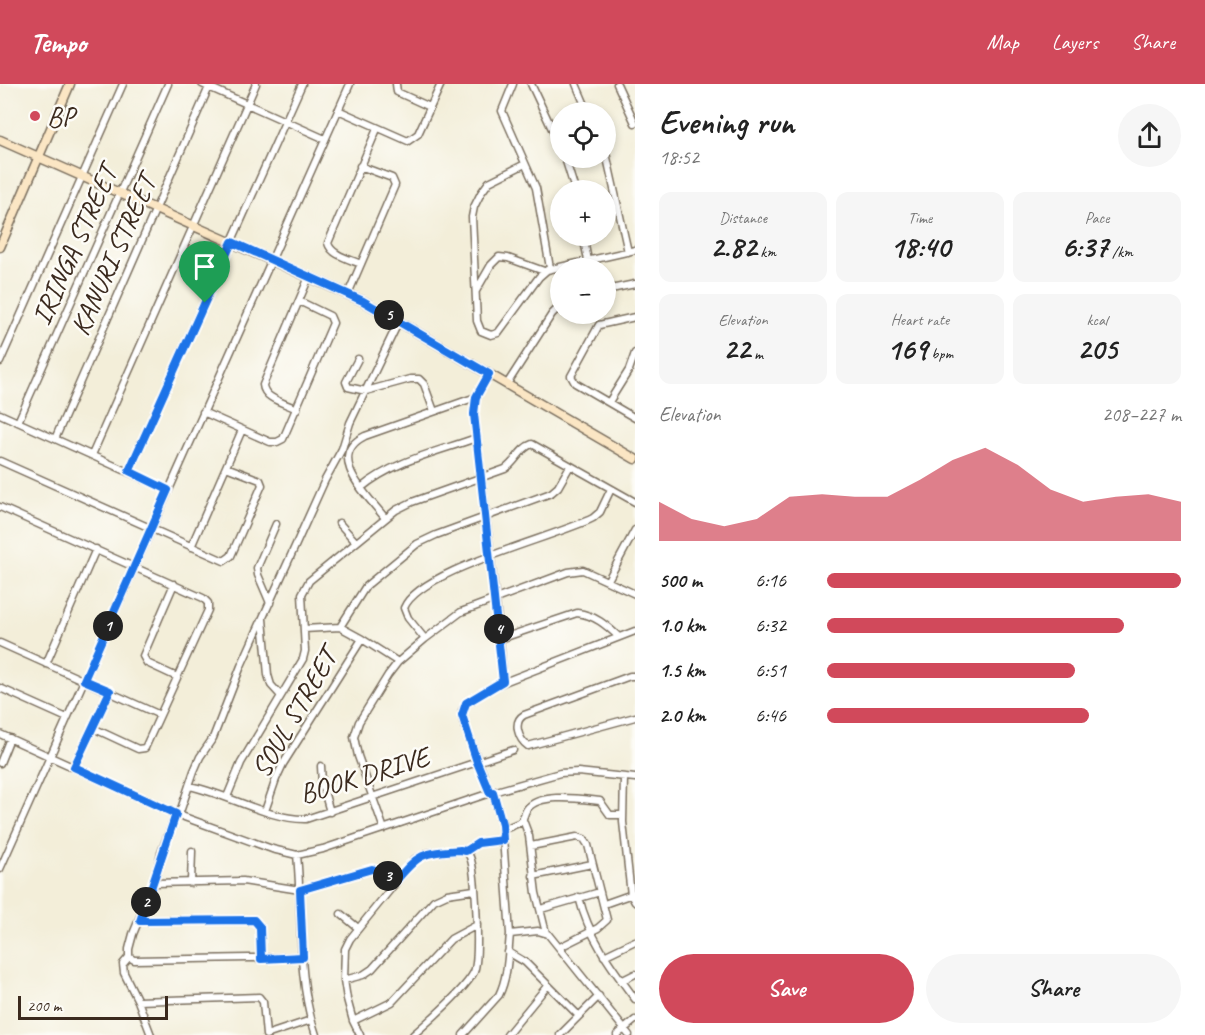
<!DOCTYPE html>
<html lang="en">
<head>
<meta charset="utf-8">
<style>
	:root { --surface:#fff; --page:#f6f6f6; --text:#222; --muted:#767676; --accent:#d1495b }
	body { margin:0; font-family:Caveat,sans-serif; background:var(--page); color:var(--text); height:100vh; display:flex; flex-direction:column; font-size:22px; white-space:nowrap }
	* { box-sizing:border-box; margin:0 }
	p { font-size:20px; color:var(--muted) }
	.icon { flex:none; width:33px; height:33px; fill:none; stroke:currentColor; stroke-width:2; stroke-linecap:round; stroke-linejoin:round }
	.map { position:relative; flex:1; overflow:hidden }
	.sheet { display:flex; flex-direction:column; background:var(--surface); width:570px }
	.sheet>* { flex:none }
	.controls { position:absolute; left:550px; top:18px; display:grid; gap:12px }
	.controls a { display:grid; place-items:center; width:66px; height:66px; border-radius:50%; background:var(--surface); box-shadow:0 3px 9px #0003; font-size:30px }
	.scale { position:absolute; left:18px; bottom:15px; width:150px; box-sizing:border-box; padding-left:6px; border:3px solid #3b2a1e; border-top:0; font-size:16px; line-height:21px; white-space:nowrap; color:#3b2a1e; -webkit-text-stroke:4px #fdfcf7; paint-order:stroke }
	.pin { position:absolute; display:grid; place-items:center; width:51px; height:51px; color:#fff; margin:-62px -26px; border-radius:50% 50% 50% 0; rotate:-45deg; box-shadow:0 0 6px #0007 }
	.pin .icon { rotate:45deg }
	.km { position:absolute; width:30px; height:30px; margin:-15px; border-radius:50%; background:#222; color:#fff; font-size:16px; line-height:30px; text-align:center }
	.round { display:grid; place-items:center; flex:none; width:63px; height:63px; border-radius:32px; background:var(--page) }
	.summary { display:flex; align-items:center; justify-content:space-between; height:102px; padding:0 24px }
	h1 { font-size:33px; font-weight:700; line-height:45px }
	.figures { display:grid; grid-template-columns:repeat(3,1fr); gap:9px; height:102px; padding:6px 24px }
	.figures div { display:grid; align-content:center; border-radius:12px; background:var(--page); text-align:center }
	.figures b { font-size:30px; font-weight:700 }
	.figures small { font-size:16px; font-weight:400 }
	.figures p { font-size:16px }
	.chart { height:168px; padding:12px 24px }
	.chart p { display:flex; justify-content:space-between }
	.chart svg { width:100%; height:108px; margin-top:6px; fill:var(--accent); opacity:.7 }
	.button { display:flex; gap:12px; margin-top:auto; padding:12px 24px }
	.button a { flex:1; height:69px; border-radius:36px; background:var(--accent); color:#fff; font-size:24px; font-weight:700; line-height:69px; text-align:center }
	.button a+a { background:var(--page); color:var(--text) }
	ul { padding:0 24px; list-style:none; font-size:20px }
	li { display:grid; grid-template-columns:96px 72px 1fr; align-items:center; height:45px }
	li i { height:15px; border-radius:8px; background:var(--accent) }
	header { display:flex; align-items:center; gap:36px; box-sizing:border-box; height:84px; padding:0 30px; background:var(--accent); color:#fff }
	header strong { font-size:28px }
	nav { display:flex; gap:33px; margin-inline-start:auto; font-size:21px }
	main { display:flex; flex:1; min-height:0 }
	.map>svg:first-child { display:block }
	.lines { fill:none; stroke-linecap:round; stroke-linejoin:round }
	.street-casing { stroke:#7b6f5f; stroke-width:9 }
	.secondary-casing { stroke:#7b6f5f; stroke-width:11 }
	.street { stroke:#fff; stroke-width:6 }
	.secondary { stroke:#fbe6c4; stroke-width:8 }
	.route-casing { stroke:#fff; stroke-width:12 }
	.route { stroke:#1a73e8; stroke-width:8 }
	.poi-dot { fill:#d1495b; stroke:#fdfcf7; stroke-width:2 }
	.labels { text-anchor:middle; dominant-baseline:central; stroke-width:5; stroke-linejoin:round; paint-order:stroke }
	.poi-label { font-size:28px; fill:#3b2a1e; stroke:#fdfcf7; text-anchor:start }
	.street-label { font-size:28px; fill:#3b2a1e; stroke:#fdfcf7 }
</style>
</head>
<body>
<header>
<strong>Tempo</strong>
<nav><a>Map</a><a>Layers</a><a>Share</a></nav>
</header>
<main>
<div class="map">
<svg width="635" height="951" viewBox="0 0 635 951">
	<rect width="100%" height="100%" fill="#fdfcf7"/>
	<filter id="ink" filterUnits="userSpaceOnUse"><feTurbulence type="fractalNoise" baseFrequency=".0167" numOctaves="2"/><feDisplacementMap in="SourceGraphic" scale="12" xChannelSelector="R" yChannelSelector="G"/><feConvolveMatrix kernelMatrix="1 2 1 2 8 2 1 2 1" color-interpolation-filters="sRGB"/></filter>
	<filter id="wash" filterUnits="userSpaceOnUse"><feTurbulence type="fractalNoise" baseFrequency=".008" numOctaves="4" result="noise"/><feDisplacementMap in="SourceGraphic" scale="24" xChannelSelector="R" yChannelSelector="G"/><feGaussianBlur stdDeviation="1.35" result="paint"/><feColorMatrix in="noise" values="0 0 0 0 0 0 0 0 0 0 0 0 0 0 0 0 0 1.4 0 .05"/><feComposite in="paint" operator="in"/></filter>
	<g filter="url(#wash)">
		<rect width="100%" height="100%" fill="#f3eed9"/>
	</g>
	<g filter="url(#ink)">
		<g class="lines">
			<defs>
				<path id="street" d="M202 0 325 55
					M396 0 397 8 430 23
					M513 0 502 27 536 104 550 184
					M531 0 561 64
					M576 0 588 28
					M617 0 635 39
					M338 26 408 57 418 50 441 0
					M606 69 628 168
					M565 74 575 106
					M525 80 489 98 481 109 474 123 472 133 477 237 481 247 491 251 498 249 539 193 547 186 635 166
					M583 152 588 176
					M361 180C349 175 331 171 328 159L377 45
					M606 206 635 200
					M476 207 491 181 499 173 508 174 544 187
					M348 210 395 101 392 94 360 82
					M635 233 599 241 571 292 575 299 635 334
					M358 275 346 298 348 303 366 307 410 295H419L424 300 434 327
					M0 278 123 0
					M489 290 476 313 474 330 500 555 503 597
					M507 300 552 230 561 221
					M609 318 629 286 635 269
					M297 325C285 319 264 315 263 301L309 193
					M203 328 270 358H277L283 355 333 239 330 232 299 217
					M0 330 168 406
					M18 338 168 0
					M55 355 209 3
					M92 371 256 0
					M0 377 224 477 231 472 262 401 260 396 226 383
					M129 387 302 0
					M361 404C393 377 437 368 476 354
					M0 423 203 514 208 519V526L145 664 138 665 93 644
					M385 434C368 412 324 372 365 352L476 313
					M339 439 355 457
					M191 463 242 346
					M608 496 635 446
					M174 500 143 572 147 579 177 593
					M270 519 258 491 257 484 276 440
					M263 535 268 591 271 601 281 612
					M340 543 366 502 417 460 436 451 551 409 558 403 570 382
					M304 545 340 543 362 555 398 578
					M425 555 408 534 404 524C419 486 553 454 593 434L600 428 611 405
					M500 555 577 529C595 531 606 541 619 553
					M0 559 160 631
					M46 580 96 465
					M635 592H630L524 631C512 638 519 656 528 662L635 633
					M0 604 67 634
					M0 650 176 730 272 765 297 771 323 765 493 708 560 689 578 688 635 694
					M0 679 10 654
					M321 682 322 700 330 728
					M74 683 110 607
					M624 693 623 738 631 811 635 818
					M189 702C226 709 269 736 306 735L513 666
					M490 709 463 637 462 627 467 619 494 602 635 547
					M227 713 241 679 303 575 305 567 302 510 309 497 396 426 412 418 505 385C516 378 520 364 532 360L635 418
					M265 727 276 695 283 680 362 555
					M179 731 194 687 200 673 213 654 241 582 325 396 342 365 350 339 399 237
					M523 736 529 752 536 809 546 849
					M384 745 358 672 354 653 359 638 388 591 398 578 425 555 461 528 568 488 583 486 635 510
					M502 746 521 738C524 734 524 729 527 725 540 708 581 715 600 717L610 731H623
					M531 762 577 753 584 755 588 761 607 836 598 844 560 863
					M466 767 478 759 503 756
					M297 771C303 830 296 894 316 951
					M0 785 350 0
					M533 792 592 780
					M154 799 243 797 300 806 372 785 382 788 396 797
					M191 799 192 767
					M579 813C588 852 612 884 635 915
					M604 820 635 809
					M541 825 600 808
					M341 830 358 844
					M140 837 254 836 260 843 261 875
					M510 850 538 847 548 850 629 951
					M508 868 525 878 578 931
					M604 872 635 857
					M129 873 134 876 303 873
					M129 873V865L133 850 154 799 161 769 176 730
					M129 873 123 880 124 889 138 917 151 951
					M344 896 363 891 372 885 434 816 447 810 474 806
					M621 897 635 890
					M138 917 259 913 263 918 266 951
					M353 937 392 918 451 855 477 841
					M266 951 311 936
					M360 951 353 937 347 915 344 896 345 865 350 855 415 775 428 769 464 766C467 768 468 768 470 773 476 788 480 873 474 888 466 904 428 938 413 951
					M463 951 499 911C508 893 508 870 510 850L502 740 493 708
					M507 951 548 901
					M560 951 599 912
					M617 951 635 936"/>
				<path id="secondary" d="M0 56 363 217 635 375
					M0 163 70 0"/>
			</defs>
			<use href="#street" class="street-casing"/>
			<use href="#secondary" class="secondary-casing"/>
			<use href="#street" class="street"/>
			<use href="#secondary" class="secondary"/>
		</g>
	</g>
	<g class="lines" filter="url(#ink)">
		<defs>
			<path id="route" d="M232 158 363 217 489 290 476 313 474 330 503 597 466 619 462 631 477 678 490 709 493 708 502 740 503 756 478 759 466 767 460 766C423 769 420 768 396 797L382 788 372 785 300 806 303 873 261 875 260 843 254 836 140 837 176 730 74 683 110 607 84 596 168 406 129 387Z"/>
		</defs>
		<use href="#route" class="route-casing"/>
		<use href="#route" class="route"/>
	</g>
	<circle class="poi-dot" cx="35" cy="32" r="6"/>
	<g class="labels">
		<g class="poi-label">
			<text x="47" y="32">BP</text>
		</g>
		<g class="street-label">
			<text transform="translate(74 161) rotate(-66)">IRINGA STREET</text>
			<text transform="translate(113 171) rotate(-66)">KANURI STREET</text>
			<text transform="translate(294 629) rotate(-60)">SOUL STREET</text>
			<text transform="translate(364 691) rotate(-17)">BOOK DRIVE</text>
		</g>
	</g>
</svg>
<div class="controls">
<a><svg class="icon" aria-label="locate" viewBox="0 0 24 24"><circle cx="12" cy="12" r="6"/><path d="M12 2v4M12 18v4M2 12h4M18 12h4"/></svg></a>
<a>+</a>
<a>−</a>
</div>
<div class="scale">200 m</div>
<div class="pin" style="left:205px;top:219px;background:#1e9e55"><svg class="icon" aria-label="arrive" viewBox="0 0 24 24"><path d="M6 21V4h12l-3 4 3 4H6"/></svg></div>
<b class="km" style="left:108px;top:542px">1</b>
<b class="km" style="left:146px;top:818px">2</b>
<b class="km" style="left:388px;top:792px">3</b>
<b class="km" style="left:499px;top:545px">4</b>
<b class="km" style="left:389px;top:231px">5</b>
</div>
<section class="sheet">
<div class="summary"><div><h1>Evening run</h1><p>18:52</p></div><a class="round"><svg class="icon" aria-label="share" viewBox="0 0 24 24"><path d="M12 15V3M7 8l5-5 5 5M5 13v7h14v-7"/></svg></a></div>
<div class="figures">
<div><p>Distance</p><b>2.82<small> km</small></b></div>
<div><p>Time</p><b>18:40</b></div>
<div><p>Pace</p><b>6:37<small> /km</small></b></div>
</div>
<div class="figures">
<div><p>Elevation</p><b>22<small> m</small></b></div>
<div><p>Heart rate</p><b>169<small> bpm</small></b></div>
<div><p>kcal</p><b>205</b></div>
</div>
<div class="chart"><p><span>Elevation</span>208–227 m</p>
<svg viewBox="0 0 160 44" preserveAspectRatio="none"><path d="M0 44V28L10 35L20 38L30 35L40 26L50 25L60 26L70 26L80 19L90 11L100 6L110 13L120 23L130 28L140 26L150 25L160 28V44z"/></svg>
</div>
<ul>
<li><b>500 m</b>6:16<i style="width:100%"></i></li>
<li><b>1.0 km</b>6:32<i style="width:84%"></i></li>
<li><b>1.5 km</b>6:51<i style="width:70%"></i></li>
<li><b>2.0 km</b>6:46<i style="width:74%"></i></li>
</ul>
<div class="button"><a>Save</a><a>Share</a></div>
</section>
</main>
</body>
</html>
